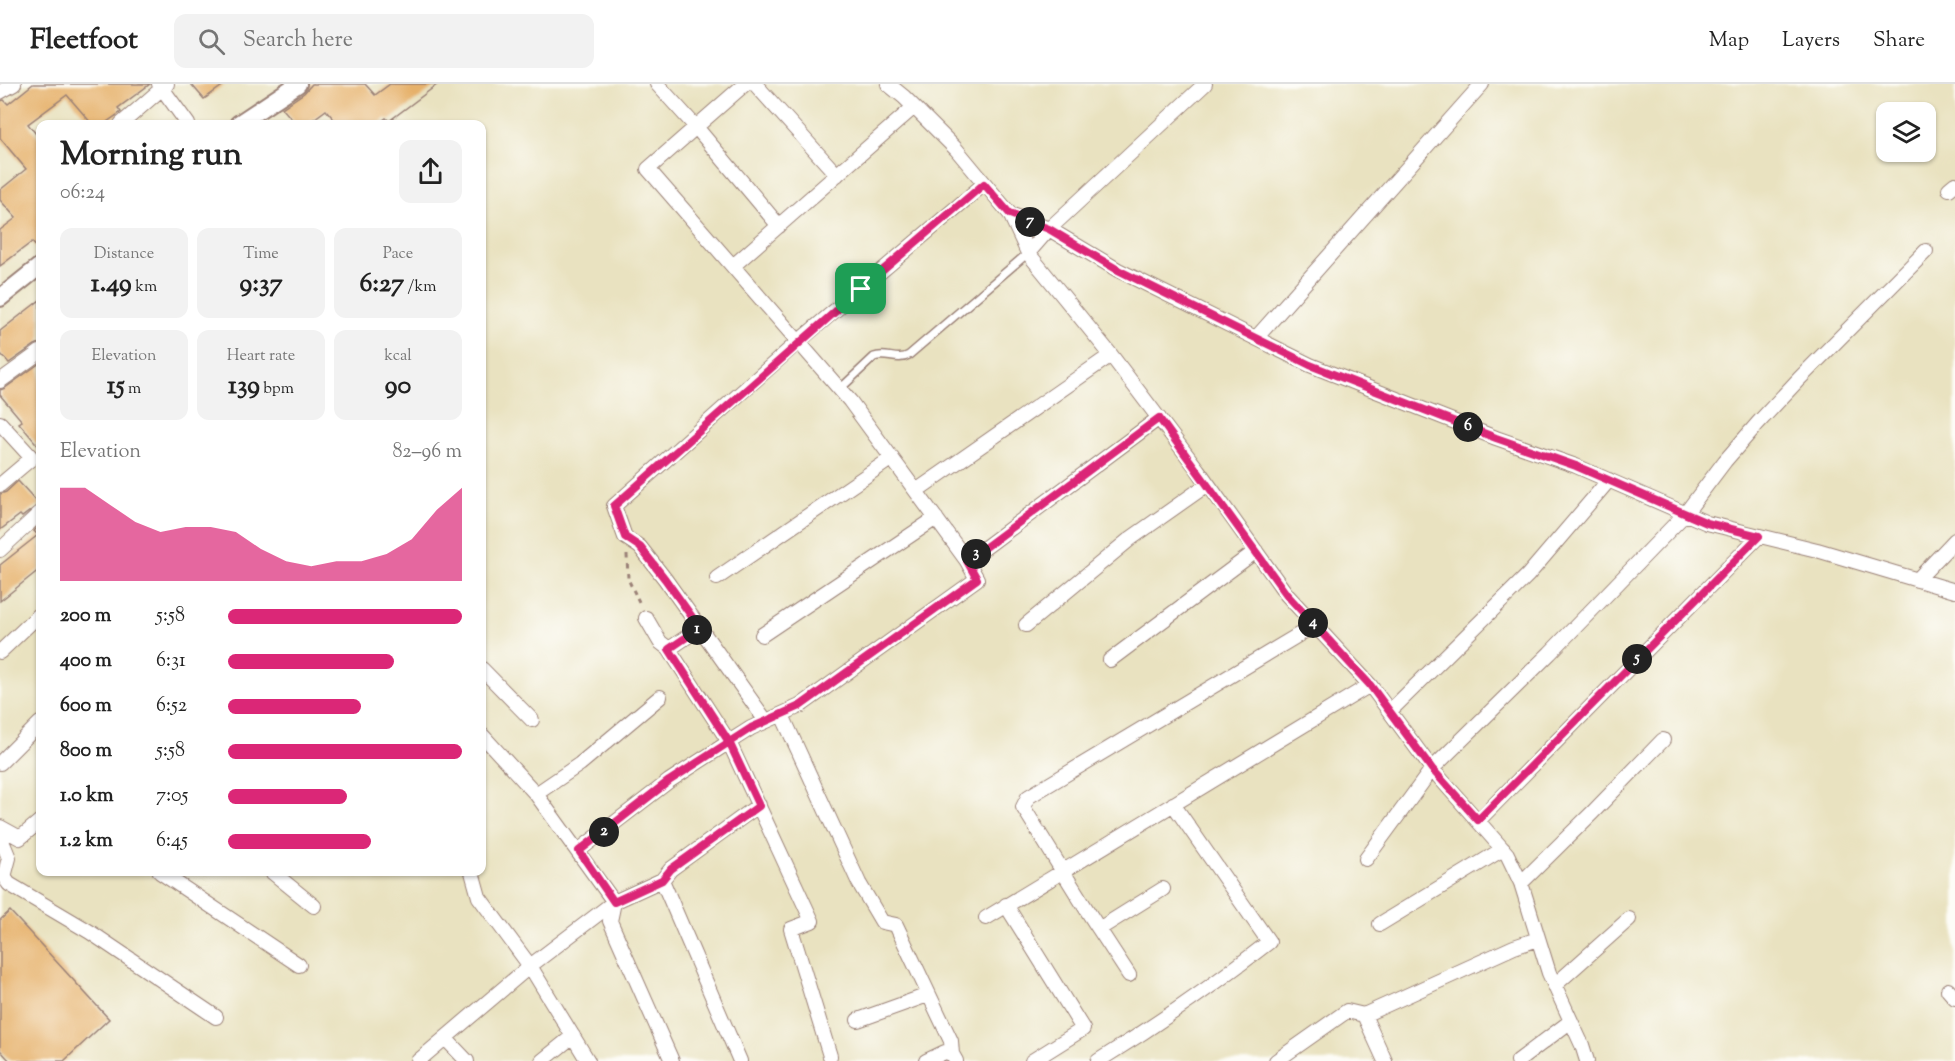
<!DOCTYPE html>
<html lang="en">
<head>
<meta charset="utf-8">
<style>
	:root { --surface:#fff; --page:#f2f2f2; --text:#222; --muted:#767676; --line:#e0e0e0; --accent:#db2777 }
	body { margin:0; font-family:"Sorts Mill Goudy",serif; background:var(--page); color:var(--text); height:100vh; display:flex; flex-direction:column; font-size:22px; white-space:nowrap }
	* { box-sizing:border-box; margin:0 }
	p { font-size:20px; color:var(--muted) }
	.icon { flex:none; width:33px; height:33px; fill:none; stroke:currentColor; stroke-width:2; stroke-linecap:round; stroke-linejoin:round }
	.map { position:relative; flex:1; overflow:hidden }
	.side { position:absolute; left:36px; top:36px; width:450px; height:756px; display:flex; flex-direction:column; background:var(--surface); border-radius:12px; box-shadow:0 2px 4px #0004 }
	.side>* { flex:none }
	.buttons { position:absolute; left:1876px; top:18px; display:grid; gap:12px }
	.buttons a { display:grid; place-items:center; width:60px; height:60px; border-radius:12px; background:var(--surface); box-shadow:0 2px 4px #0004; font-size:30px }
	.pin { position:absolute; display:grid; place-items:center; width:51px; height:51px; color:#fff; margin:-26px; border-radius:12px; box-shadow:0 3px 9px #0006 }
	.km { position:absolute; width:30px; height:30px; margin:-15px; border-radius:50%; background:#222; color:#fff; font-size:16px; line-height:30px; text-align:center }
	.round { display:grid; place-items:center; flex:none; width:63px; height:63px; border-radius:12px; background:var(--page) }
	.headline { display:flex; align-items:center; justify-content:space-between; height:102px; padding:0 24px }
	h1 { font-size:33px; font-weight:700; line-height:45px }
	.stats { display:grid; grid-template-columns:repeat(3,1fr); gap:9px; height:102px; padding:6px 24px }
	.stats div { display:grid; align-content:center; border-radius:12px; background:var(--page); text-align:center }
	.stats b { font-size:26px; font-weight:700 }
	.stats small { font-size:16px; font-weight:400 }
	.stats p { font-size:16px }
	.chart { height:168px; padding:12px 24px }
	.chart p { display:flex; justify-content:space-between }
	.chart svg { width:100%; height:108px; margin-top:6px; fill:var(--accent); opacity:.7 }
	ul { padding:0 24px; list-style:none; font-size:20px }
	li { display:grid; grid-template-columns:96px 72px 1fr; align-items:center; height:45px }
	li i { height:15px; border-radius:8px; background:var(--accent) }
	header { display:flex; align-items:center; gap:36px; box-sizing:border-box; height:84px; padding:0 30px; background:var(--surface); border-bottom:2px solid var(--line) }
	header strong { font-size:28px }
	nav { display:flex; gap:33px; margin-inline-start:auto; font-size:21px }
	.search { width:420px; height:54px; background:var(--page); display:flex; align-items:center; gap:15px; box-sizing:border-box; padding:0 21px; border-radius:12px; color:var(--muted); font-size:22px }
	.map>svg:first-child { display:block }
	.building { fill:#e6b16a }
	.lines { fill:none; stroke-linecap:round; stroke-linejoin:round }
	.service-casing { stroke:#9a8076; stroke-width:10 }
	.minor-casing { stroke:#9a8076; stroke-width:16 }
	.tertiary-casing { stroke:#9a8076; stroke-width:20 }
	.path { stroke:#9a8076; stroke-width:3; stroke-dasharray:4.5 4.5; stroke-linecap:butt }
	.service { stroke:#fff; stroke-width:7 }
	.minor { stroke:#fff; stroke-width:14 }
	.tertiary { stroke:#fff; stroke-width:16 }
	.route-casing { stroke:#fff; stroke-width:12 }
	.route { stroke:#db2777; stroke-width:8 }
</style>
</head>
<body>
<header>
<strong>Fleetfoot</strong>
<div class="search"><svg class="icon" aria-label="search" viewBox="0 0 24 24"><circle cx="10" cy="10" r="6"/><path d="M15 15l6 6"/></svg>Search here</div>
<nav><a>Map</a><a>Layers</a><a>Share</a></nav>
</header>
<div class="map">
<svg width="1955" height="977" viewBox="0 0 1955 977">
	<rect width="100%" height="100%" fill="#fdfcf7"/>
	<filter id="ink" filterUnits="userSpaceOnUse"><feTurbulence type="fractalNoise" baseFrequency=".0167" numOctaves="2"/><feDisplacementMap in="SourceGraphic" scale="12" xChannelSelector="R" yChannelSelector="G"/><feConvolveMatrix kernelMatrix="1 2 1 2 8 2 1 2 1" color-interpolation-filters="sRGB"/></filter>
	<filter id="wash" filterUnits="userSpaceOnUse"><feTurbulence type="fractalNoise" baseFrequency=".008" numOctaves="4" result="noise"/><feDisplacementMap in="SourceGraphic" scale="24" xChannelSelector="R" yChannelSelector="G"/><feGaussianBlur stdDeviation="1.35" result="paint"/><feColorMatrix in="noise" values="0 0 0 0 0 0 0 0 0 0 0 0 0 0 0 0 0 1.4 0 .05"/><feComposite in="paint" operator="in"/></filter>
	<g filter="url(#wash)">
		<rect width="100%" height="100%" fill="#e9e2c0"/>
		<g id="blocks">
			<path class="building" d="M33 0H150L118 24 121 28 104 40H92L67 11 28 40 40 55V167L32 158 0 182V146L16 134 0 116V106L26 85 0 54V17L4 16 8 20Z
				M191 0H225L204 15Z
				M312 0H365L375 11 390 0H438L389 37 386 34 378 40H338L326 26 307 40H296L282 24 304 9Z
				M40 216V259L35 261 9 279 0 269V247Z
				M40 279V364L19 339 22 337 0 311V306L5 304Z
				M18 397 39 420 22 433 20 431 0 446V410L6 408Z
				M40 441V485L0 517V481L38 451 34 447Z
				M10 827 109 935 64 977H10L0 966V836Z"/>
		</g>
	</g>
	<g filter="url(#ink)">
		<use href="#blocks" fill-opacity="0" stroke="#9a8076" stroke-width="1.5"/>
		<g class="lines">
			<defs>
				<path id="service" d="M840 305 874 273C886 268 897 278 909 271L1028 169"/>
				<path id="minor" d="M159 0 188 40
					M657 0 696 43 779 142
					M745 0 648 85 850 317 967 477 1159 334
					M755 0 837 91
					M888 0 904 13 956 65 1010 130 1049 145 1118 186 1310 281 1496 354 1576 382 1707 439 1817 466 1955 507
					M1205 0 1049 145 1028 169 1111 271 1198 386 1287 511 1370 601 1432 685 1507 770 1521 799 1549 889 1582 961 1587 977
					M0 8 14 0
					M121 40 167 0
					M1949 105 1955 100
					M1010 130 1028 169
					M733 182 914 23
					M1256 254 1482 0
					M0 297 40 268
					M0 339 32 374 0 401
					M916 407 1111 271
					M0 466 40 429
					M717 494 892 374
					M1917 496 1955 456
					M646 534 660 558 669 565
					M1026 541 1130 455 1208 400
					M762 551 936 434
					M0 568 40 530
					M1110 576 1256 467
					M482 585 532 636
					M1390 627 1528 491 1609 396
					M782 631 859 799 882 838 896 841 951 957 952 970 956 977
					M766 637 665 495 640 463 625 453 614 422 799 257 984 100
					M482 651 536 710 614 818 610 837 672 977
					M0 679 40 639
					M536 710 580 680 660 613
					M1478 737 1759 452
					M0 743 20 754 40 737
					M0 752 9 774 4 793 9 800 90 848 216 933
					M578 767 669 697 729 658 669 565 700 544
					M1366 775 1432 685 1550 569 1685 430 1725 377 1758 339 1799 295 1926 167
					M160 788 299 881
					M272 788 314 822
					M472 788 479 813 530 882 588 977
					M662 796 740 977
					M1521 799 1592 729 1663 656
					M1163 805 1099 845C1073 805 1049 764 1023 723L1028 713 1315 541
					M1006 821 1083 945 1032 977
					M986 834 1370 601
					M1380 840 1503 765
					M1099 845 1129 891
					M1555 901 1629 835
					M1948 906 1955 914
					M1364 931 1385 977
					M858 936 928 911
					M445 954 467 977
					M830 972 791 845 812 837 729 658 751 644 800 622 977 495 967 477
					M418 977 530 882 614 818 662 796 671 785 759 721
					M542 977 573 952
					M926 977 945 968 952 970
					M1098 977C1158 940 1214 901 1269 858L1173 720
					M1276 977 1347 927 1364 931 1514 863 1538 855
					M1518 977 1571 937"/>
				<path id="tertiary" d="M238 40 298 0
					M0 214 40 182"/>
			</defs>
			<use href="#service" class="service-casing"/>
			<use href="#minor" class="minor-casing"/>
			<use href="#tertiary" class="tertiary-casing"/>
			<path class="path" d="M627 471 628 495 641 522"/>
			<use href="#service" class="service"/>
			<use href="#minor" class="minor"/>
			<use href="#tertiary" class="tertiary"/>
		</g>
	</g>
	<g class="lines" filter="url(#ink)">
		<defs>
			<path id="route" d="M861 205 614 422 625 453 640 463 665 495 700 544 669 565 729 658 759 722 671 785 662 796 614 818 579 767 669 697 751 644 800 622 977 495 967 477 1159 334 1287 511 1370 601 1432 685 1478 736 1759 452 1707 439 1576 382 1496 354 1310 281 1118 186 1049 145 1010 130 984 100 861 205"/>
		</defs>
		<use href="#route" class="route-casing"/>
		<use href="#route" class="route"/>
	</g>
</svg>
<div class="buttons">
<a><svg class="icon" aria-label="layers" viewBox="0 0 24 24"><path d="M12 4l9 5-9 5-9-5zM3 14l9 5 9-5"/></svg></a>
</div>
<div class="pin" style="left:861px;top:205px;background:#1e9e55"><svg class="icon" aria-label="arrive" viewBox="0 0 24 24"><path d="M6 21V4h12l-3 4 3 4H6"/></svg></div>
<b class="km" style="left:697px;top:546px">1</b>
<b class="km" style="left:604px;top:748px">2</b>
<b class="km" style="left:976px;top:470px">3</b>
<b class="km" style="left:1313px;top:539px">4</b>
<b class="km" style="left:1637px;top:575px">5</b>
<b class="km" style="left:1468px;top:343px">6</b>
<b class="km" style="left:1030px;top:138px">7</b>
<section class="side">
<div class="headline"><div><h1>Morning run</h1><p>06:24</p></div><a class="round"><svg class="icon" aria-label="share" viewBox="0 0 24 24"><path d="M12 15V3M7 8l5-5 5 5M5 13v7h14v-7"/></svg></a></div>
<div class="stats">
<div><p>Distance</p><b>1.49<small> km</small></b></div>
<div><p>Time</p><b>9:37</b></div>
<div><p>Pace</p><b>6:27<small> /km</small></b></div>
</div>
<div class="stats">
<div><p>Elevation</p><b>15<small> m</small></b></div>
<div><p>Heart rate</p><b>139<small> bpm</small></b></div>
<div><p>kcal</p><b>90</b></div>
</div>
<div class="chart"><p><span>Elevation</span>82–96 m</p>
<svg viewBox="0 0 160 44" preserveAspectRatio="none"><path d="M0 44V6L10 6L20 13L30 20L40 24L50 22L60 22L70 24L80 31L90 36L100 38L110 36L120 36L130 33L140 27L150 15L160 6V44z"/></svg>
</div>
<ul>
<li><b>200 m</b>5:58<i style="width:100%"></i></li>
<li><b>400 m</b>6:31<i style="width:71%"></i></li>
<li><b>600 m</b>6:52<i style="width:57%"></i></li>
<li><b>800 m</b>5:58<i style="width:100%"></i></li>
<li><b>1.0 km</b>7:05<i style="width:51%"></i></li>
<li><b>1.2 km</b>6:45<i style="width:61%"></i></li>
</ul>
</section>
</div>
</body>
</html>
